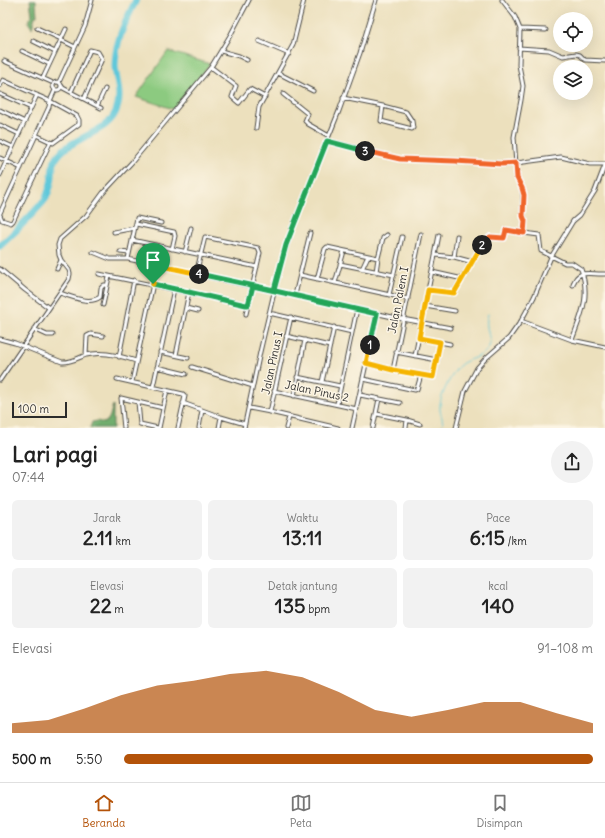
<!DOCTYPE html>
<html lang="id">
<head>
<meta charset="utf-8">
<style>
	:root { --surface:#fff; --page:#f2f2f2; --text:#222; --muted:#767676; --line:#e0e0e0; --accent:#b45309 }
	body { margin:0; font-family:Delius,sans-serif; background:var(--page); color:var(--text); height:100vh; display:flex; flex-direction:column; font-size:15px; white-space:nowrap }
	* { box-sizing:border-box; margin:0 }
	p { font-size:13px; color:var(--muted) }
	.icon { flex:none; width:22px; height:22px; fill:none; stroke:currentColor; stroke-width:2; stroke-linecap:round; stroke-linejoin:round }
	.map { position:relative; height:428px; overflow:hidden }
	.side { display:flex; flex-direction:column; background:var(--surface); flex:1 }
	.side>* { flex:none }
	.buttons { position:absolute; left:553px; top:12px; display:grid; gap:8px }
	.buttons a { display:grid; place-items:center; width:40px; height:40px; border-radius:50%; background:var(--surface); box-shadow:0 4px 16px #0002; font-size:20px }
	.scale { position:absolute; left:12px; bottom:10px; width:55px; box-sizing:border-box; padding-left:4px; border:2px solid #2b2b2b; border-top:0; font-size:11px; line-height:14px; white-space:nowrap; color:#2b2b2b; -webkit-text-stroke:3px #fcf5e5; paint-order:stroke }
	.pin { position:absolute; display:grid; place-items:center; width:34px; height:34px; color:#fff; margin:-41px -17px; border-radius:50% 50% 50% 0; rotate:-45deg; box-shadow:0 0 4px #0007 }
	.pin .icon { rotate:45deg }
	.km { position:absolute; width:20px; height:20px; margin:-10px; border-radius:50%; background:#222; color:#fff; font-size:11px; line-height:20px; text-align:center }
	.round { display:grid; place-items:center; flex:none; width:42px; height:42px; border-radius:21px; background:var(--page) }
	.headline { display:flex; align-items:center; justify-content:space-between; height:68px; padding:0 12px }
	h1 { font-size:22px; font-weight:800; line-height:30px }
	.metrics { display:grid; grid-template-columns:repeat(3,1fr); gap:6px; height:68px; padding:4px 12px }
	.metrics div { display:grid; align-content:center; border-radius:6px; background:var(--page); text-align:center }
	.metrics b { font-size:20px; font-weight:800 }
	.metrics small { font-size:11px; font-weight:400 }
	.metrics p { font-size:11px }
	.chart { height:112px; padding:8px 12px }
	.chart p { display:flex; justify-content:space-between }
	.chart svg { width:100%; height:72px; margin-top:4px; fill:var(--accent); opacity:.7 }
	ul { padding:0 12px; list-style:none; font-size:13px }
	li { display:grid; grid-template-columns:64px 48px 1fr; align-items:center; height:30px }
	li i { height:10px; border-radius:5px; background:var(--accent) }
	.menu { display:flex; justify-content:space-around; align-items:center; height:56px; border-top:1px solid var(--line); background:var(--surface); font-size:11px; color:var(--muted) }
	.menu a { display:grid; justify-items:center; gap:2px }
	.menu .active { color:var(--accent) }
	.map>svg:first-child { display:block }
	.green { fill:#8cca80; stroke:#5c7a56 }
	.forest { fill:#71ae6e; stroke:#4e6c4c }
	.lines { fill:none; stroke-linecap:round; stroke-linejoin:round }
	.stream { stroke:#5fc8da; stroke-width:1 }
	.river { stroke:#5fc8da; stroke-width:7 }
	.street-casing { stroke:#484641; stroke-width:5 }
	.street { stroke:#fff; stroke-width:3 }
	.split-1-casing { stroke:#fff; stroke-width:8 }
	.split-2-casing { stroke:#fff; stroke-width:8 }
	.split-3-casing { stroke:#fff; stroke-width:8 }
	.split-4-casing { stroke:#fff; stroke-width:8 }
	.split-5-casing { stroke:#fff; stroke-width:8 }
	.split-1 { stroke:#22a559; stroke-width:5 }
	.split-2 { stroke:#f5b400; stroke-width:5 }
	.split-3 { stroke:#f0652b; stroke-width:5 }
	.split-4 { stroke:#22a559; stroke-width:5 }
	.split-5 { stroke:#f5b400; stroke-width:5 }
	.labels { text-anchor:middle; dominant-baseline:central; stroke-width:3; stroke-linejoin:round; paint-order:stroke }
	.street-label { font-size:11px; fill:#2b2b2b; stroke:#fcf5e5 }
</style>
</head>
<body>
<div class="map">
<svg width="605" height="428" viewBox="0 0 605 428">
	<rect width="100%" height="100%" fill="#fcf5e5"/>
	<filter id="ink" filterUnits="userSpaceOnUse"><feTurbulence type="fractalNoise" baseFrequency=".025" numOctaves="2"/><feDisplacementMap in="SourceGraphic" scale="8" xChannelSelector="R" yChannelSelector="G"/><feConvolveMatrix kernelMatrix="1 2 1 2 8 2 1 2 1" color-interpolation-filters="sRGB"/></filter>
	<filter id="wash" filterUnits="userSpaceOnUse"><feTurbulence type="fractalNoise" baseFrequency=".012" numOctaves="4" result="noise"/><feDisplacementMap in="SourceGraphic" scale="16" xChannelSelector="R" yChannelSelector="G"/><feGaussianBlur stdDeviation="0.9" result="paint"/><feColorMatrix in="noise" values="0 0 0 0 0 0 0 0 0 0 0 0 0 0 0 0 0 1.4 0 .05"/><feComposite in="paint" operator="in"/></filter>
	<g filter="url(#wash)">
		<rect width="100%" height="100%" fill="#ece0bd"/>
		<path class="green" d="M168 51 210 64 173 109 136 97Z"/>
		<path class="forest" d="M30 0H36V2L37 16H35L32 28 28 22 32 15Z
			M113 405V428H90L92 422 97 421 104 423C111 419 110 413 113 405Z"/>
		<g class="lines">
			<path class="stream" d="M442 428C444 420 441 417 440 410 438 399 451 375 459 366 467 358 484 358 489 347 493 340 483 327 488 314"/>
			<path class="river" d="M0 246C12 235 23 224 34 212 38 207 43 203 46 198 48 193 50 188 51 183 53 175 51 165 57 157 70 137 111 133 117 108 122 94 116 80 115 66 115 42 125 22 136 0"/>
		</g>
	</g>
	<g filter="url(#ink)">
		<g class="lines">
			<defs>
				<path id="street" d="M37 28 61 39
					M520 29 546 30
					M61 40 75 47
					M33 41 55 52
					M259 41 289 54
					M519 48 549 50 563 56 576 54 580 55 585 60 605 61
					M22 51 49 64
					M221 51 239 56 247 60
					M4 61 51 82
					M211 67 236 86 232 97 239 103 250 89 265 97
					M278 73 313 91
					M43 78 66 29
					M53 86a4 4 0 1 1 8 0a4 4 0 1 1-8 0Z
					M59 82 85 26 92 0
					M61 85 63 88 101 108
					M0 86 3 80 50 101 77 116 79 120V124L53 143 36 135
					M71 92 90 50 98 52 102 59 84 99
					M0 94 31 108
					M283 94 308 114 305 121 308 124 329 136
					M343 98 383 106
					M97 106 105 89
					M383 106 406 112 412 121 413 128 412 129 381 121Z
					M0 110 25 122
					M0 125 19 134
					M256 128 259 107 293 45 304 0
					M0 141 13 147
					M327 141 400 159 455 161 509 164 561 157 590 164H605
					M0 158 21 168
					M0 175 37 95
					M0 213 49 107 50 101 55 90
					M0 215 2 220 11 223 13 221 50 143
					M136 224 174 232 175 236 172 249
					M114 232 135 228
					M524 233 539 235 541 251 565 263H572L581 269C591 297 581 315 572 340
					M132 240 257 267
					M93 252 110 259H128L397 318 451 328
					M120 252 129 253
					M185 252 191 228
					M436 255 454 257 473 262
					M454 257 457 236
					M378 258 383 238 387 235
					M128 259 137 218 161 223
					M340 264 394 275
					M0 269 25 290 49 308
					M57 269 61 260
					M362 269 368 256
					M432 272 463 279
					M99 274 248 305
					M196 274 205 237 258 248 260 253 246 314
					M300 275 408 299
					M317 279 325 249 327 247 378 258 376 272
					M335 283 344 251
					M573 285C577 268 591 275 605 274
					M428 290 453 293 480 248 489 237 504 238 506 230 524 233 525 222 523 212V195L522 188 517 178 514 137 521 100 523 86 519 65 520 29 515 17 502 0
					M60 293C71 297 90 305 100 297L101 288 104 285H107
					M295 295 310 233
					M389 295 402 237
					M103 305 109 277
					M425 306 455 311
					M186 308 198 311
					M269 313 352 332
					M521 321 572 340 605 347
					M34 329 47 335H53
					M286 336 330 346
					M419 338 450 344
					M0 339 15 343 62 362C70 363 78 358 86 355 101 351 122 356 136 361
					M160 352 188 358
					M396 352 437 360
					M86 355 87 336 91 334 103 336
					M176 355 189 292
					M415 356 439 235
					M119 357 134 280
					M366 363 393 370 433 377 440 342
					M157 367 186 374
					M192 367 253 386
					M393 370 421 234
					M297 377 340 386
					M117 379 183 394 185 396 178 428
					M363 379 415 390 417 389 421 375
					M0 380 69 279 70 274 69 270 61 260 59 255 58 245 60 239 86 216 103 193 132 162 211 67 231 34 249 0
					M132 382 157 265
					M322 382 334 327
					M153 387 174 289
					M274 391 357 409
					M360 395 400 403
					M294 396 305 340
					M138 402 140 424 158 428
					M183 403 221 417 245 424
					M337 404 357 309
					M249 408 270 412 338 428
					M270 412 291 317
					M377 414 407 420 406 428
					M407 420 420 424
					M124 428 121 398 163 408
					M159 428 167 390
					M199 428 202 410
					M219 428 221 417
					M244 428 260 352 281 263 291 231 339 111 360 53 376 0
					M286 428 289 417
					M352 428 377 314
					M373 428 379 399
					M456 428 465 391 477 368 486 358 509 338 521 321 534 297 551 257 573 221 580 215 595 191 605 165"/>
			</defs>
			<use href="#street" class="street-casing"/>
			<use href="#street" class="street"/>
		</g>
	</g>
	<g class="lines" filter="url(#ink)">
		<defs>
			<path id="split-1" d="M153 284 246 305H248L253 286 377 314 370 345"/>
			<path id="split-2" d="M370 345 366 363 393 370 433 377 440 342 419 338 428 290 454 293 482 245"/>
			<path id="split-3" d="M365 151 400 159 455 161 502 164 516 163 517 178 522 188 524 195 523 216 525 221 524 233 506 230 504 238 490 237 482 245"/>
			<path id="split-4" d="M199 274 274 290 286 245 327 141 365 151"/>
			<path id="split-5" d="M153 284 157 265 199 274"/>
		</defs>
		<use href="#split-1" class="split-1-casing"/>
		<use href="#split-2" class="split-2-casing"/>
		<use href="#split-3" class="split-3-casing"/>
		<use href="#split-4" class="split-4-casing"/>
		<use href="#split-5" class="split-5-casing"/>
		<use href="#split-1" class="split-1"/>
		<use href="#split-2" class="split-2"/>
		<use href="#split-3" class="split-3"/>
		<use href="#split-4" class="split-4"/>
		<use href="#split-5" class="split-5"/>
	</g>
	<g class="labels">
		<g class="street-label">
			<text transform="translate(398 300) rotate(-79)">Jalan Palem I</text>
			<text transform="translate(272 363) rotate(-78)">Jalan Pinus I</text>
			<text transform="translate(317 391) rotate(12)">Jalan Pinus 2</text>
		</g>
	</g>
</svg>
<div class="buttons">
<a><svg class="icon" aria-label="locate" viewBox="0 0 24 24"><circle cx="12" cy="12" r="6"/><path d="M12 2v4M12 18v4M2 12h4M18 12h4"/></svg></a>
<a><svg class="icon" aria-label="layers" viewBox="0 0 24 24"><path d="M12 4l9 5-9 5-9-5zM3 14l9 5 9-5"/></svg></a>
</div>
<div class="scale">100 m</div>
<div class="pin" style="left:153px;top:284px;background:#1e9e55"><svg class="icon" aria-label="arrive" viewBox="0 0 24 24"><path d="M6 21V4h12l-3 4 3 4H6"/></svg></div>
<b class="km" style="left:370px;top:345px">1</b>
<b class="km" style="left:482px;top:245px">2</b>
<b class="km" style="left:365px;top:151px">3</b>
<b class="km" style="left:199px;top:274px">4</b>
</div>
<section class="side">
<div class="headline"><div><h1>Lari pagi</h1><p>07:44</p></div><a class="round"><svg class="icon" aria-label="share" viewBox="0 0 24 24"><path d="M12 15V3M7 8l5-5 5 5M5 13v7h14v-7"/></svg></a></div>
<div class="metrics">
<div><p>Jarak</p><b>2.11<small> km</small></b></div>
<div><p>Waktu</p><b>13:11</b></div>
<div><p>Pace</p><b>6:15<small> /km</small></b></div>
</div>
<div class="metrics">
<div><p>Elevasi</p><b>22<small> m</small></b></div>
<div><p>Detak jantung</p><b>135<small> bpm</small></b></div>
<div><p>kcal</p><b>140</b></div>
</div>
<div class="chart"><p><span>Elevasi</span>91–108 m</p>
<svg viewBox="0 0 160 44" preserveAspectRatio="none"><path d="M0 44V38L10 36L20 29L30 21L40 15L50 12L60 8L70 6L80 10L90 19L100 30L110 34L120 30L130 25L140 25L150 32L160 38V44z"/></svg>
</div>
<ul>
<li><b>500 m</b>5:50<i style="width:100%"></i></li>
</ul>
</section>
<nav class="menu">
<a class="active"><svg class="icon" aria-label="home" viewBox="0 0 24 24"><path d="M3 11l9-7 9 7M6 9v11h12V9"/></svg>Beranda</a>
<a><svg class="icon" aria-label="map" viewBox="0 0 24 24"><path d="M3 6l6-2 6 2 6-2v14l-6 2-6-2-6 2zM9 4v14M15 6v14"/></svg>Peta</a>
<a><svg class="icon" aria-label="saved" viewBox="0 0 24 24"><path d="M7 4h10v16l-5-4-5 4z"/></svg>Disimpan</a>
</nav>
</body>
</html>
